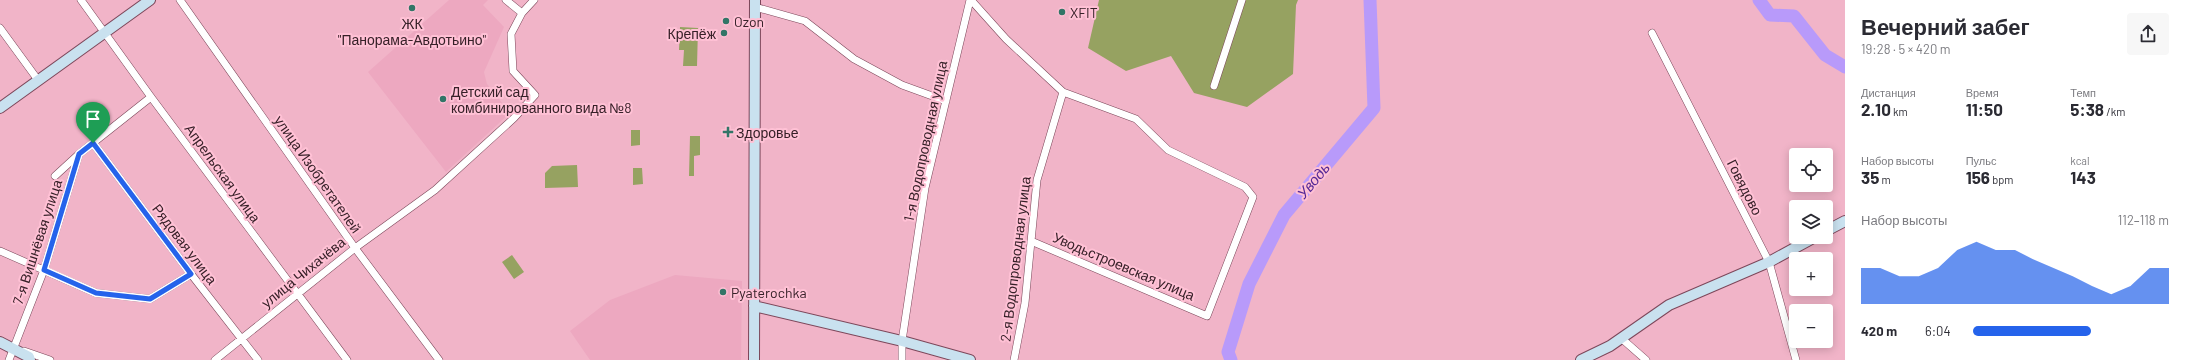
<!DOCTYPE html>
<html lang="ru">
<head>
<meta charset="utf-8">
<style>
	:root { --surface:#fff; --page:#f7f7f7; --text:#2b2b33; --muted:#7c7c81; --accent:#2563eb }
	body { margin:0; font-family:Barlow,sans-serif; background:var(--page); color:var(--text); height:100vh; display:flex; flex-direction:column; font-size:15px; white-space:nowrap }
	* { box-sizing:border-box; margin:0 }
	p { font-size:13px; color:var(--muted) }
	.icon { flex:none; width:22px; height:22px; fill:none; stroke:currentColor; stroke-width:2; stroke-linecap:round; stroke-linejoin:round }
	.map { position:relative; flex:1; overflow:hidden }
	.sheet { display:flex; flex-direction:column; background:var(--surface); width:340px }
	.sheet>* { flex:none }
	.fabs { position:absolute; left:1789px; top:148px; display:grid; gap:8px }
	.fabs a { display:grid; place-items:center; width:44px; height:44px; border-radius:4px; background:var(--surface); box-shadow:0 2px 10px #0003; font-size:20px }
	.pin { position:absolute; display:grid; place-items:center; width:34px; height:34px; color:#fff; margin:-41px -17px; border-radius:50% 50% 50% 0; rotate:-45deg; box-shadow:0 0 4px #0007 }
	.pin .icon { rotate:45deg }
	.round { display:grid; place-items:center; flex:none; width:42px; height:42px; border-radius:4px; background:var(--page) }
	.headline { display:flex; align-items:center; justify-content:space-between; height:68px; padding:0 16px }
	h1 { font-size:22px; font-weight:700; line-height:30px }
	.metrics { display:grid; grid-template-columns:repeat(3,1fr); gap:6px; height:68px; padding:4px 16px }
	.metrics div { display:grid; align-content:center }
	.metrics b { font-size:17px; font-weight:700 }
	.metrics small { font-size:11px; font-weight:400 }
	.metrics p { font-size:11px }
	.chart { height:112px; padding:8px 16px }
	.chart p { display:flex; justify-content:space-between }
	.chart svg { width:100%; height:72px; margin-top:4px; fill:var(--accent); opacity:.7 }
	ul { padding:0 16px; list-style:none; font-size:13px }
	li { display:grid; grid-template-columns:64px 48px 1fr; align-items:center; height:30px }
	li i { height:10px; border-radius:5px; background:var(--accent) }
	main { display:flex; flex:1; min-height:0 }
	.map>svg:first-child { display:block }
	.built { fill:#eda8c0 }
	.green { fill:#96a261 }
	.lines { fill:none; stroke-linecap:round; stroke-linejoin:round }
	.river { stroke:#b89afa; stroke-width:13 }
	.street-casing { stroke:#7c475a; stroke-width:8 }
	.secondary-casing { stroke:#7c475a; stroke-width:12 }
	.street { stroke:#fff; stroke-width:7 }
	.secondary { stroke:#c9e1ef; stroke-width:10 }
	.route-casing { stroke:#fff; stroke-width:8 }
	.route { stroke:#2563eb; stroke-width:5 }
	.poi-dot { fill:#327567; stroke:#ffc1d5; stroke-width:1.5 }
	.labels { text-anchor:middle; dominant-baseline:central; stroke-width:4; stroke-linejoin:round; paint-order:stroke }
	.poi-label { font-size:14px; fill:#372028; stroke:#ffc1d5; text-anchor:start }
	.street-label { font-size:14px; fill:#372028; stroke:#ffc1d5 }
	.water-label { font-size:15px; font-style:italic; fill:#552896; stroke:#ffc1d5 }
</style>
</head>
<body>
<main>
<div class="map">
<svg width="1845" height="360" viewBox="0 0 1845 360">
	<rect width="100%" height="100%" fill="#f1b4c8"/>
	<path class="built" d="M449 0H488L483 5 504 27 484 72 487 84 510 113 446 172 368 72Z
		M675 275 742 281 741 360H590L570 331 610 300Z"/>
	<path class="green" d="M1099 0H1298L1296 5 1293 74 1247 107 1194 93 1171 56 1126 71 1088 48Z
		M680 27 698 28 697 66H683L684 50H679Z
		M631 130H640V145L631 146Z
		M690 136H700V155L694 156V176H689Z
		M577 165 578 187 545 188V173L552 166Z
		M633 168H642L643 184 633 185Z
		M512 255 524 272 514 279 502 262Z"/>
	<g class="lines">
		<path class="river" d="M1759 0 1770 15 1794 16 1825 55 1845 67
			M1231 360 1228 352 1249 284 1284 215 1374 108 1370 0"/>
		<defs>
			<path id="street" d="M81 0 151 97 347 360
				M180 0 355 248 439 360
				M506 0 522 13
				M971 0 1006 39 1063 92 1136 119 1168 150 1245 187 1253 197 1207 316 1031 241
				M755 7 805 21 854 59 902 85 946 101
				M0 28 38 80
				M1652 33 1769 262 1796 360
				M1214 86 1242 0
				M93 143 191 274 258 360
				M55 176 79 154 151 97
				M0 251 96 293 150 299 191 274
				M1621 338 1646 360
				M24 351 50 360
				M9 360 44 270 79 154
				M215 360 355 248 435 190 514 118 535 95 513 71 511 34 522 13 534 0
				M902 360V341L925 188 970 0
				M1014 360 1025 303 1037 180 1063 92"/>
			<path id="secondary" d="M0 108 150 0
				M1826 231 1845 221
				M754 306 902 341 970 360
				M0 342 29 357 30 360
				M754 360 755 0
				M1581 360 1610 346 1669 305 1769 262 1815 237"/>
		</defs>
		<use href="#street" class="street-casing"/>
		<use href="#secondary" class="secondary-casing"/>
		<use href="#street" class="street"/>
		<use href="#secondary" class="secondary"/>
	</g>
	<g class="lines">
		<defs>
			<path id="route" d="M93 143 191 274 150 299 96 293 44 270 79 154Z"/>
		</defs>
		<use href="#route" class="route-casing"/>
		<use href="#route" class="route"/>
	</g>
	<g class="poi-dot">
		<circle cx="412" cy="8" r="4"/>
		<circle cx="1062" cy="12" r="4"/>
		<circle cx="726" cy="21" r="4"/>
		<circle cx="724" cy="33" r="4"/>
		<circle cx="443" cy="99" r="4"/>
		<path d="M726 126h4v4h4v4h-4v4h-4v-4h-4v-4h4z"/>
		<circle cx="723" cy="292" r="4"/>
	</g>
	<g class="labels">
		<g class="poi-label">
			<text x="1070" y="12">XFIT</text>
			<text x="734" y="21">Ozon</text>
			<text x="412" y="23" text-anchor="middle">ЖК<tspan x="412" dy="16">"Панорама-Авдотьино"</tspan></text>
			<text x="716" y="33" text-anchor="end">Крепёж</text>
			<text x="451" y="91">Детский сад<tspan x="451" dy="16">комбинированного вида №8</tspan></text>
			<text x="736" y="132">Здоровье</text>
			<text x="731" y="292">Pyaterochka</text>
		</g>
		<g class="street-label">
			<text transform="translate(925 141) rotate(-78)">1-я Водопроводная улица</text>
			<text transform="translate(223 173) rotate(54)">Апрельская улица</text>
			<text transform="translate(318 174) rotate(55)">улица Изобретателей</text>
			<text transform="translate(1745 187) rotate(63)">Говядово</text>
			<text transform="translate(37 242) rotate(-72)">7-я Вишнёвая улица</text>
			<text transform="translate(185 244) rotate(53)">Рядовая улица</text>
			<text transform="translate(1015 259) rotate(-83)">2-я Водопроводная улица</text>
			<text transform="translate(1124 266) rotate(23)">Уводьстроевская улица</text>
			<text transform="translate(303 272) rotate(-39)">улица Чихачёва</text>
		</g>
		<g class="water-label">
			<text transform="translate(1313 180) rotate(-50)">Уводь</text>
		</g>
	</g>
</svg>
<div class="fabs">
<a><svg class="icon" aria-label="locate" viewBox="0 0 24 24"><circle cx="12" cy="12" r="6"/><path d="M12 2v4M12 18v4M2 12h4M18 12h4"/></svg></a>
<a><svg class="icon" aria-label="layers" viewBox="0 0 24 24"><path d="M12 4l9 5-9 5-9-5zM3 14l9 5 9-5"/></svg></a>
<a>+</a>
<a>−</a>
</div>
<div class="pin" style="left:93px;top:143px;background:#1e9e55"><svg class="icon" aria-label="arrive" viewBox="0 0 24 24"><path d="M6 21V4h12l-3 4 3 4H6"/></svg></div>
</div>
<section class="sheet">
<div class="headline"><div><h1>Вечерний забег</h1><p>19:28 · 5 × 420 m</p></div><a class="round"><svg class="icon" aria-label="share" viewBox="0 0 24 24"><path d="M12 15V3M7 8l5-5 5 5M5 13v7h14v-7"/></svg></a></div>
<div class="metrics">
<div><p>Дистанция</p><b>2.10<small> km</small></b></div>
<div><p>Время</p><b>11:50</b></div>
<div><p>Темп</p><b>5:38<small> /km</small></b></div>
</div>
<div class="metrics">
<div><p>Набор высоты</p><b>35<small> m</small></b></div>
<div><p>Пульс</p><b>156<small> bpm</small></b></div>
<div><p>kcal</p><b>143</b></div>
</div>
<div class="chart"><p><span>Набор высоты</span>112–118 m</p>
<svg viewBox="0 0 160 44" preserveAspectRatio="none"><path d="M0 44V22L10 22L20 27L30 27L40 22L50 11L60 6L70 11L80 11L90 17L100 22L110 27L120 33L130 38L140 33L150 22L160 22V44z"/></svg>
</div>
<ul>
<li><b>420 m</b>6:04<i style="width:60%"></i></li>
</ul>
</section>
</main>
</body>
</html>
